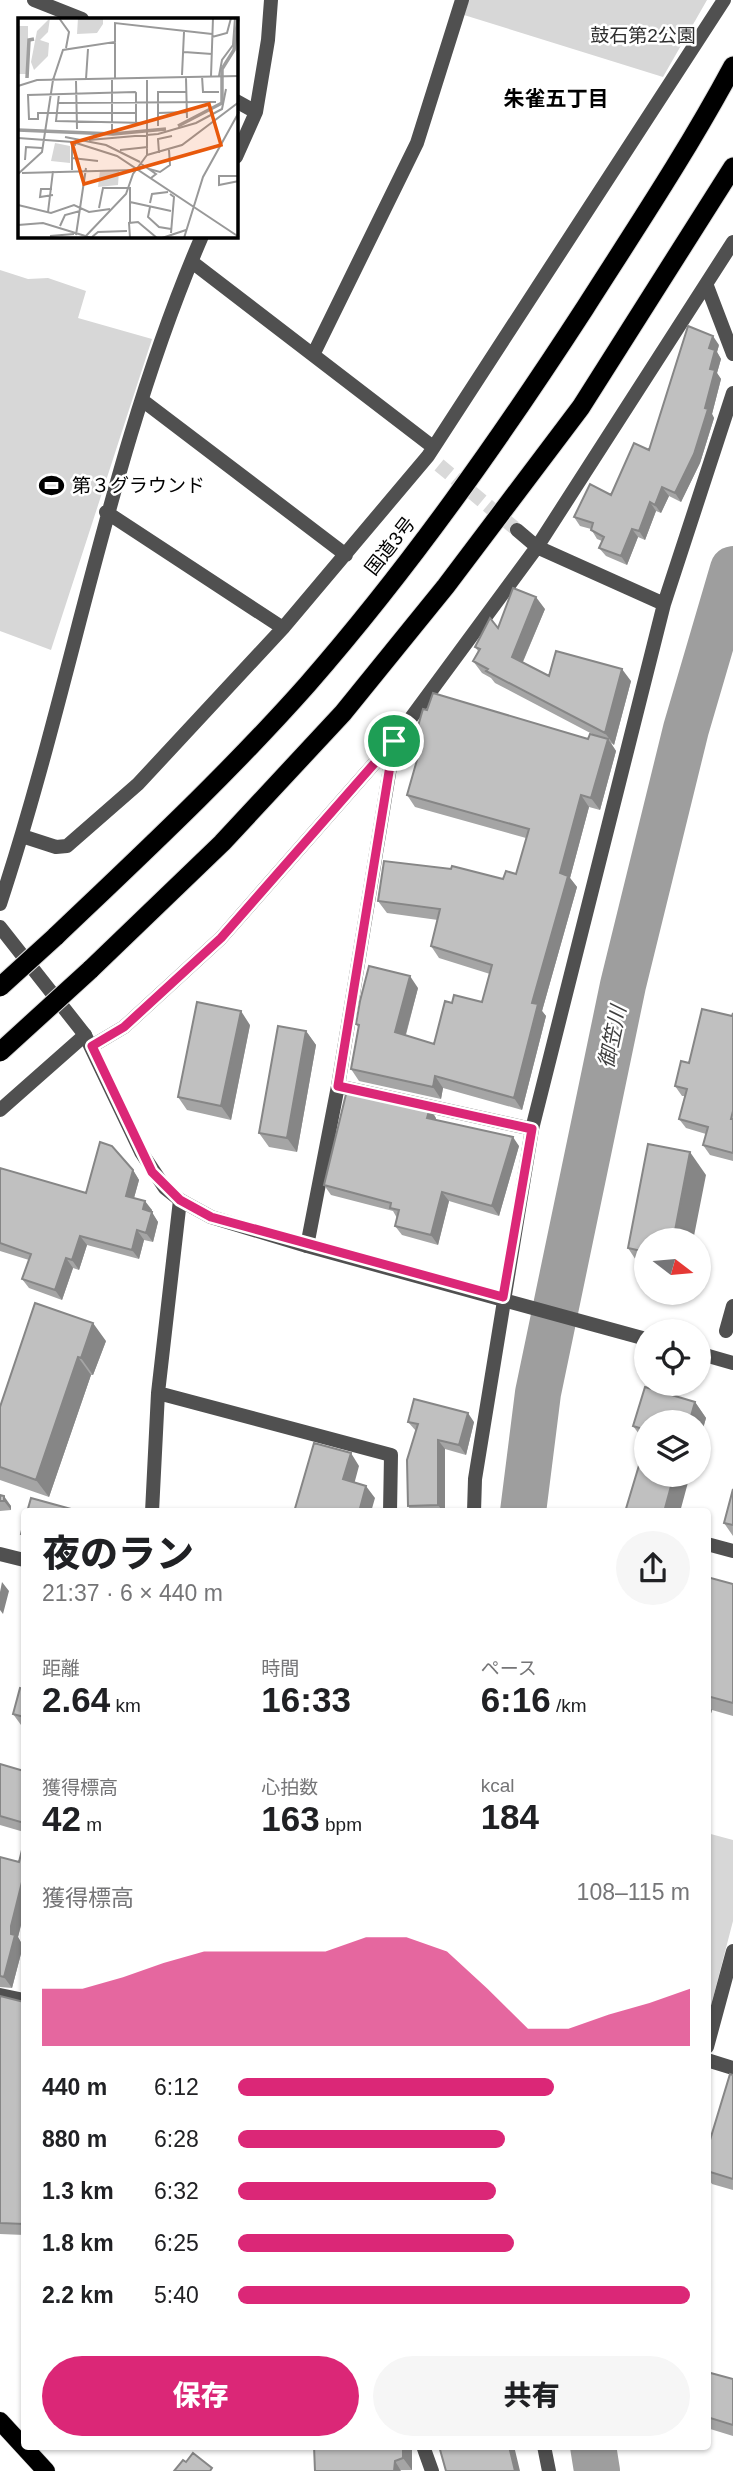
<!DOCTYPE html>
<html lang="ja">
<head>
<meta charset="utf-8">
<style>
	:root { --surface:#fff; --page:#f6f6f6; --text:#202124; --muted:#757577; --accent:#db2777 }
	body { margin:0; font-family:Helvetica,"Noto Sans JP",sans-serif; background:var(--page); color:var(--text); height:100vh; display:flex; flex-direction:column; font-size:26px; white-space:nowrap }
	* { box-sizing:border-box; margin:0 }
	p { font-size:23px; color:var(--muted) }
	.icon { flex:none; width:38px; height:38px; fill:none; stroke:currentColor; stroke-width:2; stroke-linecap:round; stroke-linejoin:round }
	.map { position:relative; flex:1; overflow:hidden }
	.panel { position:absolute; left:21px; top:1508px; width:690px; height:942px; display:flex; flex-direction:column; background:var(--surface); border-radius:7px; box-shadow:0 2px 5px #0004 }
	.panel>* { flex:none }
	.needle { width:46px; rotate:106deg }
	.tools { position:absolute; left:634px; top:1228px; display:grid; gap:14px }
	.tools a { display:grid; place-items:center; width:77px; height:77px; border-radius:50%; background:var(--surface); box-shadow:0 2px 5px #0004; font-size:35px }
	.pin { position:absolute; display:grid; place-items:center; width:60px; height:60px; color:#fff; margin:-30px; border:4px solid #fff; border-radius:50%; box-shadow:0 2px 7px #0007 }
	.round { display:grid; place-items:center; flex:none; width:74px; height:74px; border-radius:37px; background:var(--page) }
	.summary { display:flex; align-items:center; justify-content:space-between; height:119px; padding:0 21px }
	h1 { font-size:38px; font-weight:800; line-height:52px }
	.metrics { display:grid; grid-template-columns:repeat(3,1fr); gap:10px; height:119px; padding:7px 21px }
	.metrics div { display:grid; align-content:center }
	.metrics b { font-size:35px; font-weight:800 }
	.metrics small { font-size:19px; font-weight:400 }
	.metrics p { font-size:19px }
	.chart { height:196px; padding:14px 21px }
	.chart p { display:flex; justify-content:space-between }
	.chart svg { width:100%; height:126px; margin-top:7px; fill:var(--accent); opacity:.7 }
	.cta { display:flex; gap:14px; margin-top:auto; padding:14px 21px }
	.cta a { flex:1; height:80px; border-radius:42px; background:var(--accent); color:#fff; font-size:28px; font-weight:800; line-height:80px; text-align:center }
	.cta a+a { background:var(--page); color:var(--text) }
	ul { padding:0 21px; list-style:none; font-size:23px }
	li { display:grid; grid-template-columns:112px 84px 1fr; align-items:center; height:52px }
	li i { height:18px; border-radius:9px; background:var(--accent) }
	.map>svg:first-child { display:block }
	.green { fill:#d7d7d7 }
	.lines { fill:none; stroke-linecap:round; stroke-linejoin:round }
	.river { stroke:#9e9e9e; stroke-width:46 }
	.minor-tunnel { stroke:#d9d9d9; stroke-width:14; stroke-dasharray:14 7; stroke-linecap:butt }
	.primary-casing { stroke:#dbdbdb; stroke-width:19 }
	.trunk-casing { stroke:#dbdbdb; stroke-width:21 }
	.minor { stroke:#505050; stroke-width:14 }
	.tertiary { stroke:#505050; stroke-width:14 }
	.primary { stroke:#000; stroke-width:18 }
	.trunk { stroke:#000; stroke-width:19 }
	.trunk-bridge-casing { stroke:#dbdbdb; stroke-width:21; stroke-linecap:butt }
	.trunk-bridge { stroke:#000; stroke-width:19 }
	.wall { fill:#a5a5a5 }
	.shaded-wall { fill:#868686 }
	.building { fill:#c0c0c0; stroke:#868686; stroke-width:2 }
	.route-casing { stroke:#fff; stroke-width:14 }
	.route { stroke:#db2777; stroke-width:9 }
	.labels { text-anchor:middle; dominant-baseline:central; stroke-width:5; stroke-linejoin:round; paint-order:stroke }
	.park-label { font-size:19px; fill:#2e2e2e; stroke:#fff }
	.poi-label { font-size:19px; fill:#000; stroke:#fff; text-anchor:start }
	.street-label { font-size:19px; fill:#000; stroke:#fff }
	.neighbourhood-label { font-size:21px; font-weight:bold; fill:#000; stroke:#fff }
	.water-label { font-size:21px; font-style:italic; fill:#3f3f3f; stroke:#fff }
	.inset-river { fill:none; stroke:#9e9e9e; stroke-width:3.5 }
	.inset-road { fill:none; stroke:#999; stroke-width:2 }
	.view { fill:#e8590c; fill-opacity:0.15; stroke:#e8590c; stroke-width:3.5 }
	.inset-edge { fill:none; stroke:#000; stroke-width:3.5 }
</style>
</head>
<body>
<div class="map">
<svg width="733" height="2471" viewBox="0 0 733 2471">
	<rect width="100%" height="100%" fill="#fff"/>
	<path class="green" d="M469 0H707L663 77 464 15Z
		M0 270 28 279 48 278 86 291 78 318 152 339 51 650 0 631Z
		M707 1833 733 1840V1921L707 2021Z"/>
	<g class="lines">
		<path class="river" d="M523 1512 538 1393 623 985 686 729 733 569
			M593 2446 597 2471"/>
		<path class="minor-tunnel" d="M439 465 517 530"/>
		<defs>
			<path id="primary" d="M0 2421 46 2471"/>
			<path id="trunk" d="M55 937C141 855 228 774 307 685 410 567 500 439 585 308 636 228 688 150 733 66
				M90 970 222 843 343 713 446 586 581 407 733 167"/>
		</defs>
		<use href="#primary" class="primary-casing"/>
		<use href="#trunk" class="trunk-casing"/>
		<path class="minor" d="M34 0 82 19
			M236 101 256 112
			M236 157 256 112 268 40 271 0
			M192 262 433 447
			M707 286 733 354
			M314 353 417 143 462 0
			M142 400 346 555
			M106 512 283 628
			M517 530 537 547 664 604
			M22 836 56 847 67 846 138 784 283 628 428 456 724 0
			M0 904C73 683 109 451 202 236
			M92 1046 124 1027 221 938 394 741 537 547 733 242
			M338 1086 532 1129
			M0 1110 85 1035
			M307 1246 338 1086 394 743
			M726 1331 733 1306
			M158 1393 391 1455 390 1512
			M152 1512 158 1393 180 1200
			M474 1512 475 1479 532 1129 664 604 733 393
			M707 1544 733 1551
			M0 1554 24 1560
			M0 1995 24 2000
			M707 2047 733 1951
			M707 2060 733 2068
			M423 2446 432 2471
			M544 2446 549 2471"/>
		<path class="tertiary" d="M0 927 85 1035 141 1152 165 1188 180 1200 211 1217 307 1246 646 1339
			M698 1353 733 1363"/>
		<use href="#primary" class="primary"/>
		<use href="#trunk" class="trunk"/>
		<defs>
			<path id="trunk-bridge" d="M0 987 55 937
				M0 1052 90 970"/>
		</defs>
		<use href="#trunk-bridge" class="trunk-bridge-casing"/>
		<use href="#trunk-bridge" class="trunk-bridge"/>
	</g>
	<path class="wall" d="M719 345 717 352 721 359 717 373 721 379 712 414 714 418 700 463 681 502 669 496 661 513 656 511 645 540 638 537 627 565 606 556 599 548 602 541 597 539 591 529 580 526 574 517 611 495 649 450Z
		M545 609 523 662 549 676 631 681 614 745 611 743 616 751 600 810 589 807 570 878 577 887 542 1011 546 1016 522 1110 443 1088 441 1099 359 1081 351 1069 359 1028 356 1024 418 988 406 1035 434 1044 452 1003 482 1002 490 974 439 958 431 946 438 920 387 913 378 901 503 879 516 874 526 838 415 807 407 795 417 759 411 750 588 739 596 736 495 683 491 678 482 673 473 661 478 651 475 647 498 628Z
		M733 1013V1161L710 1155 703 1145 706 1134 686 1128 679 1119 685 1096H682L675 1086 689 1063 732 1016Z
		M250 1025 231 1120 187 1110 178 1097Z
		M306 1031 316 1045 297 1152 269 1147 259 1133Z
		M436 1118V1120L519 1146 499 1216 449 1201 438 1245 402 1235 395 1226 397 1218 393 1211 331 1195 324 1185Z
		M0 1168 86 1193 133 1170 139 1180 134 1198 152 1210 151 1212 158 1222 153 1242 144 1240 139 1259 87 1245 79 1270 73 1268 62 1300 29 1288 22 1279 29 1260 0 1251Z
		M706 1175 646 1241V1271H643L628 1248Z
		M106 1341 93 1375H91L49 1497 0 1480V1407Z
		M645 1387 695 1402 706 1418 698 1446V1423H646V1442H645L633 1426Z
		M408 1422H474L466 1455 445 1449V1512H412L408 1506 416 1431Z
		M733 1489V1536L724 1523Z
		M0 1495 11 1506V1510L0 1511Z
		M707 1577 733 1584V1716L712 1710 707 1727Z
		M24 1689V1726L21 1725 13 1714Z
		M0 1764 24 1771V1832L0 1825Z
		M24 1842V1913L18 1937 23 1946 12 1988 0 1987V1857L19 1862Z
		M0 1996 24 2002V2235L0 2234Z
		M733 2075V2190L712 2184 707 2177V2150Z
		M707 2372 733 2379V2436L707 2428Z
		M314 2446H412V2470L315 2471Z"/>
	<path class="shaded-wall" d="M713 336 719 345 717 352 721 359 717 373 721 379 712 414 714 418 700 463 681 502 675 493 705 408 710 369 709 348Z
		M662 487 669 496 661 513 655 505Z
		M650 502 656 511 645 540 639 531Z
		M632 529 638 537 627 565 621 556Z
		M536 597 545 609 520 668 512 657Z
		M622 669 631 681 614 745 605 733Z
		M608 739 616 751 600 810 591 798Z
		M581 795 589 807 570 878 577 887 542 1011 546 1016 522 1110 514 1098 532 1003 560 873Z
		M410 976 418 988 403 1044 395 1032Z
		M241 1011 250 1025 231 1120 221 1106Z
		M306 1031 316 1045 297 1152 287 1138Z
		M435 1076 443 1088 441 1099 433 1087Z
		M430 1108 436 1118 434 1127 427 1118Z
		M513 1137 519 1146 499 1216 492 1206Z
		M690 1152 706 1175 693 1241H673Z
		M133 1170 139 1180 132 1205 126 1196Z
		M442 1192 449 1201 438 1245 431 1235Z
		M145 1201 152 1210 150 1218 152 1212 158 1222 153 1242 146 1233 143 1209Z
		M137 1230 144 1240 139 1259 132 1250Z
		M80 1236 87 1245 79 1270 72 1260Z
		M66 1258 73 1268 62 1300 55 1290Z
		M93 1323 106 1341 93 1375 81 1358Z
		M78 1357 91 1375 49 1497 36 1480Z
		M695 1402 706 1418 698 1446V1423H689Z
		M468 1413 474 1422 466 1455 459 1445Z
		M438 1440 445 1449V1512H443L438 1505Z
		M351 1453 359 1466 352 1492 343 1479Z
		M674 1475H690L680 1512H664Z
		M366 1486 375 1498 371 1512H359Z
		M4 1496 11 1506V1510L4 1501Z
		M2 1582 9 1591 3 1614 0 1610V1592Z
		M707 1704 712 1710 707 1727Z
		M22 1882 24 1886V1913L18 1937 23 1946 12 1988 4 1977 11 1934V1926Z
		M403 2446H412V2470L403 2458Z
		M509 2446H514L520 2471H515Z
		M395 2461 401 2471H394Z"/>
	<path class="building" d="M688 326 713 336 709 348 715 350 710 369 715 370 705 408 708 409 694 454 675 493 662 487 655 505 650 502 639 531 632 529 621 556 599 548 604 537 591 530 593 523 574 517 590 484 611 495 634 443 649 450Z
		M513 588 536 597 512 657 549 676 556 651 622 669 605 733 486 671 488 669 473 661 480 649 475 647 490 618 498 628Z
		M433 693 588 739 590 734 608 739 591 798 581 795 560 873 568 876 532 1003 538 1004 514 1098 435 1076 433 1087 351 1069 359 1025 356 1024 360 1001 369 966 410 976 395 1032 434 1044 445 1001 452 1003 454 995 482 1002 492 965 431 946 440 909 378 901 384 861 451 869 452 866 503 879 506 871 516 874 529 829 407 795 419 753 411 750 423 709 427 710Z
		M197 1002 241 1011 221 1106 178 1097Z
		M702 1009 732 1016 733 1013V1111L731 1119H733V1153L703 1145 708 1127 679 1119 687 1089 675 1086 681 1061 689 1063Z
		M278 1026 306 1031 287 1138 259 1133Z
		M347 1090 430 1108 427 1118 513 1137 492 1206 442 1192 431 1235 395 1226 399 1210 390 1208 391 1203 324 1185Z
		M100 1142 112 1146 133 1170 126 1196 145 1201 143 1209 152 1212 146 1233 137 1230 132 1250 80 1236 72 1260 66 1258 55 1290 22 1279 31 1254 0 1243V1168L86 1193Z
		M648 1144 690 1152 673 1241H646V1252L628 1248Z
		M35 1303 93 1323 81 1358 78 1357 36 1480 0 1467V1407Z
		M645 1387 695 1402 689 1423H646V1430L633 1426Z
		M414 1399 468 1413 459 1445 438 1440V1505L408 1506 407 1460 418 1424 408 1422Z
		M646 1442V1475H674L664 1512H625Z
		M314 1443 351 1453 343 1479 366 1486 359 1512H294Z
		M733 1489V1525L724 1523Z
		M0 1495 4 1496V1501H0Z
		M31 1498 82 1512H27Z
		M24 1522V1535L21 1534Z
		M707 1577 733 1584V1703L707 1696Z
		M20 1688 24 1689V1717L13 1714Z
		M0 1764 24 1771V1823L0 1816Z
		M24 1842V1883L22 1882 11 1926V1934L15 1935 4 1977 0 1976V1857L19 1862Z
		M0 1996 24 2002V2224L0 2223Z
		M730 2074 733 2075V2179L707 2171V2150Z
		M707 2372 733 2379V2425L707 2417Z
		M314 2446H403V2458L395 2461 394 2471H315Z
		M439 2446H509L515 2471H446Z
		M193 2453 212 2468 210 2471H174L183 2460 186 2462Z"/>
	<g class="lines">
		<defs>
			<path id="route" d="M394 741 338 1086 532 1129 503 1297 211 1217 180 1200 152 1172 92 1046 124 1027 221 938Z"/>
		</defs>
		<use href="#route" class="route-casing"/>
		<use href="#route" class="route"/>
	</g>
	<defs>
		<symbol id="stadium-bare" viewBox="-9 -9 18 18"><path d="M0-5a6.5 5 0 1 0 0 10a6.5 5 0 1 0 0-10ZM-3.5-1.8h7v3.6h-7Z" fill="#000" stroke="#fff" stroke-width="2.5" paint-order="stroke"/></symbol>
	</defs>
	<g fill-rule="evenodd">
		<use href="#stadium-bare" x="34" y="468" width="35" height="35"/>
	</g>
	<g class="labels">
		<g class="park-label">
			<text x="643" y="35">鼓石第2公園</text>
		</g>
		<g class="poi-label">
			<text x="72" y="485">第３グラウンド</text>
		</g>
		<g class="street-label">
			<text transform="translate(390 546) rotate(-52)">国道3号</text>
		</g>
		<g class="neighbourhood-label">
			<text x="556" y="98">朱雀五丁目</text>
		</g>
		<g class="water-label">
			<text transform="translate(612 1037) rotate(-78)">御笠川</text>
		</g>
	</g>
	<g transform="translate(18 18)">
		<rect width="220" height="220" fill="#fff"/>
		<path d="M32 0 30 14 22 22 31 25 30 38 16 52 13 44 19 13ZM60 0H85V6L79 15 59 16ZM0 8H10V56H0ZM37 125 52 128V145L33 143ZM82 152 101 153 100 167 80 169Z" fill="#d7d7d7"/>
		<path class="inset-river" d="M9 60 11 22 16 21M160 108 204 85V51L216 32 220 0M0 112 95 116 148 111"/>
		<path class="inset-road" d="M41 0 51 14 48 30M194 19 209 15 213 0M97 24V61M166 34 194 36M164 57 166 14M184 58 185 74H201M193 58 195 0M201 58 204 42 215 27 217 0M168 60 169 100M68 61 70 31M35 62 45 32 97 24V5L194 16M94 62V112M58 63 59 111M0 68 19 62 221 58M41 76 38 103 128 105M40 85 198 84M118 95H20V101H11L10 77 117 74 118 75V105M140 95 169 94M140 108V74H168M47 119 88 127 122 144M0 120 55 124 99 138 221 219M71 122 140 116 178 105 204 91 208 71M102 132 130 129M141 135 140 121 154 118M129 137 164 127 221 84M54 140 80 143M7 142 8 129 24 130M122 145 138 156 133 160M131 151 142 154 152 147 151 132M54 152V126L58 127M4 155 116 152M0 156 24 134 35 62M221 158H201V167L221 163M112 169V205M34 171H23L22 179 35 177M152 176 156 179 153 215M112 184 153 193M132 185 134 176 150 174M0 187 33 195 56 187 71 194 92 191M132 189 130 199 141 209 153 211M81 190 85 170H111M30 194 35 153M0 207 25 205 74 220M42 208 47 197 62 193M58 217 68 150M32 218 56 216M74 219 80 214 109 213M66 220 108 176 115 156 129 137V62M112 220 111 205 120 204 139 220M144 220 168 212M166 220 185 159 221 94"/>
		<path class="view" d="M191 86 203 127 66 166 54 125Z"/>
		<rect width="220" height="220" class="inset-edge"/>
	</g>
</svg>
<div class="tools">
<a><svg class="needle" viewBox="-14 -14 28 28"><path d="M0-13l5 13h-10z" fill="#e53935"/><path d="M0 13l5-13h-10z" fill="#757577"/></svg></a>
<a><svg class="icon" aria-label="locate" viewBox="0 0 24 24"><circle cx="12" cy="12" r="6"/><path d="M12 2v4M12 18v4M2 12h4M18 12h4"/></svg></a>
<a><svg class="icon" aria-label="layers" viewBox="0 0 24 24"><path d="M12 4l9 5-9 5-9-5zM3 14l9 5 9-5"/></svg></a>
</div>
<div class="pin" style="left:394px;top:741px;background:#1e9e55"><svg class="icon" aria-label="arrive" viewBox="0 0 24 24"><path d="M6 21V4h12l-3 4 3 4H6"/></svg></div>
<section class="panel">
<div class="summary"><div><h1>夜のラン</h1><p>21:37 · 6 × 440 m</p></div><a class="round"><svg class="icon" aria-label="share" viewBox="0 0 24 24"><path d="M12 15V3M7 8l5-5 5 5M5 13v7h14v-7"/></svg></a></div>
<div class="metrics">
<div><p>距離</p><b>2.64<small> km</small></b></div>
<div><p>時間</p><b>16:33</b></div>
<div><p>ペース</p><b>6:16<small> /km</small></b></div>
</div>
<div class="metrics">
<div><p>獲得標高</p><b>42<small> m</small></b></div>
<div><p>心拍数</p><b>163<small> bpm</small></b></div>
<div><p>kcal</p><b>184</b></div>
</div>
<div class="chart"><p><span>獲得標高</span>108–115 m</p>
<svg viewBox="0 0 160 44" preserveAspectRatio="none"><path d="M0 44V24L10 24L20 20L30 15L40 11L50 11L60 11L70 11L80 6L90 6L100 11L110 24L120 38L130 38L140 33L150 29L160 24V44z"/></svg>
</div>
<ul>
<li><b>440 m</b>6:12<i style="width:70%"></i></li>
<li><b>880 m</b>6:28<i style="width:59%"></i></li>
<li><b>1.3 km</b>6:32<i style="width:57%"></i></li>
<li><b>1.8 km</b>6:25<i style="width:61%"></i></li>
<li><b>2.2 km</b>5:40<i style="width:100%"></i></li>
</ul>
<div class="cta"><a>保存</a><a>共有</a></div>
</section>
</div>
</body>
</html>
